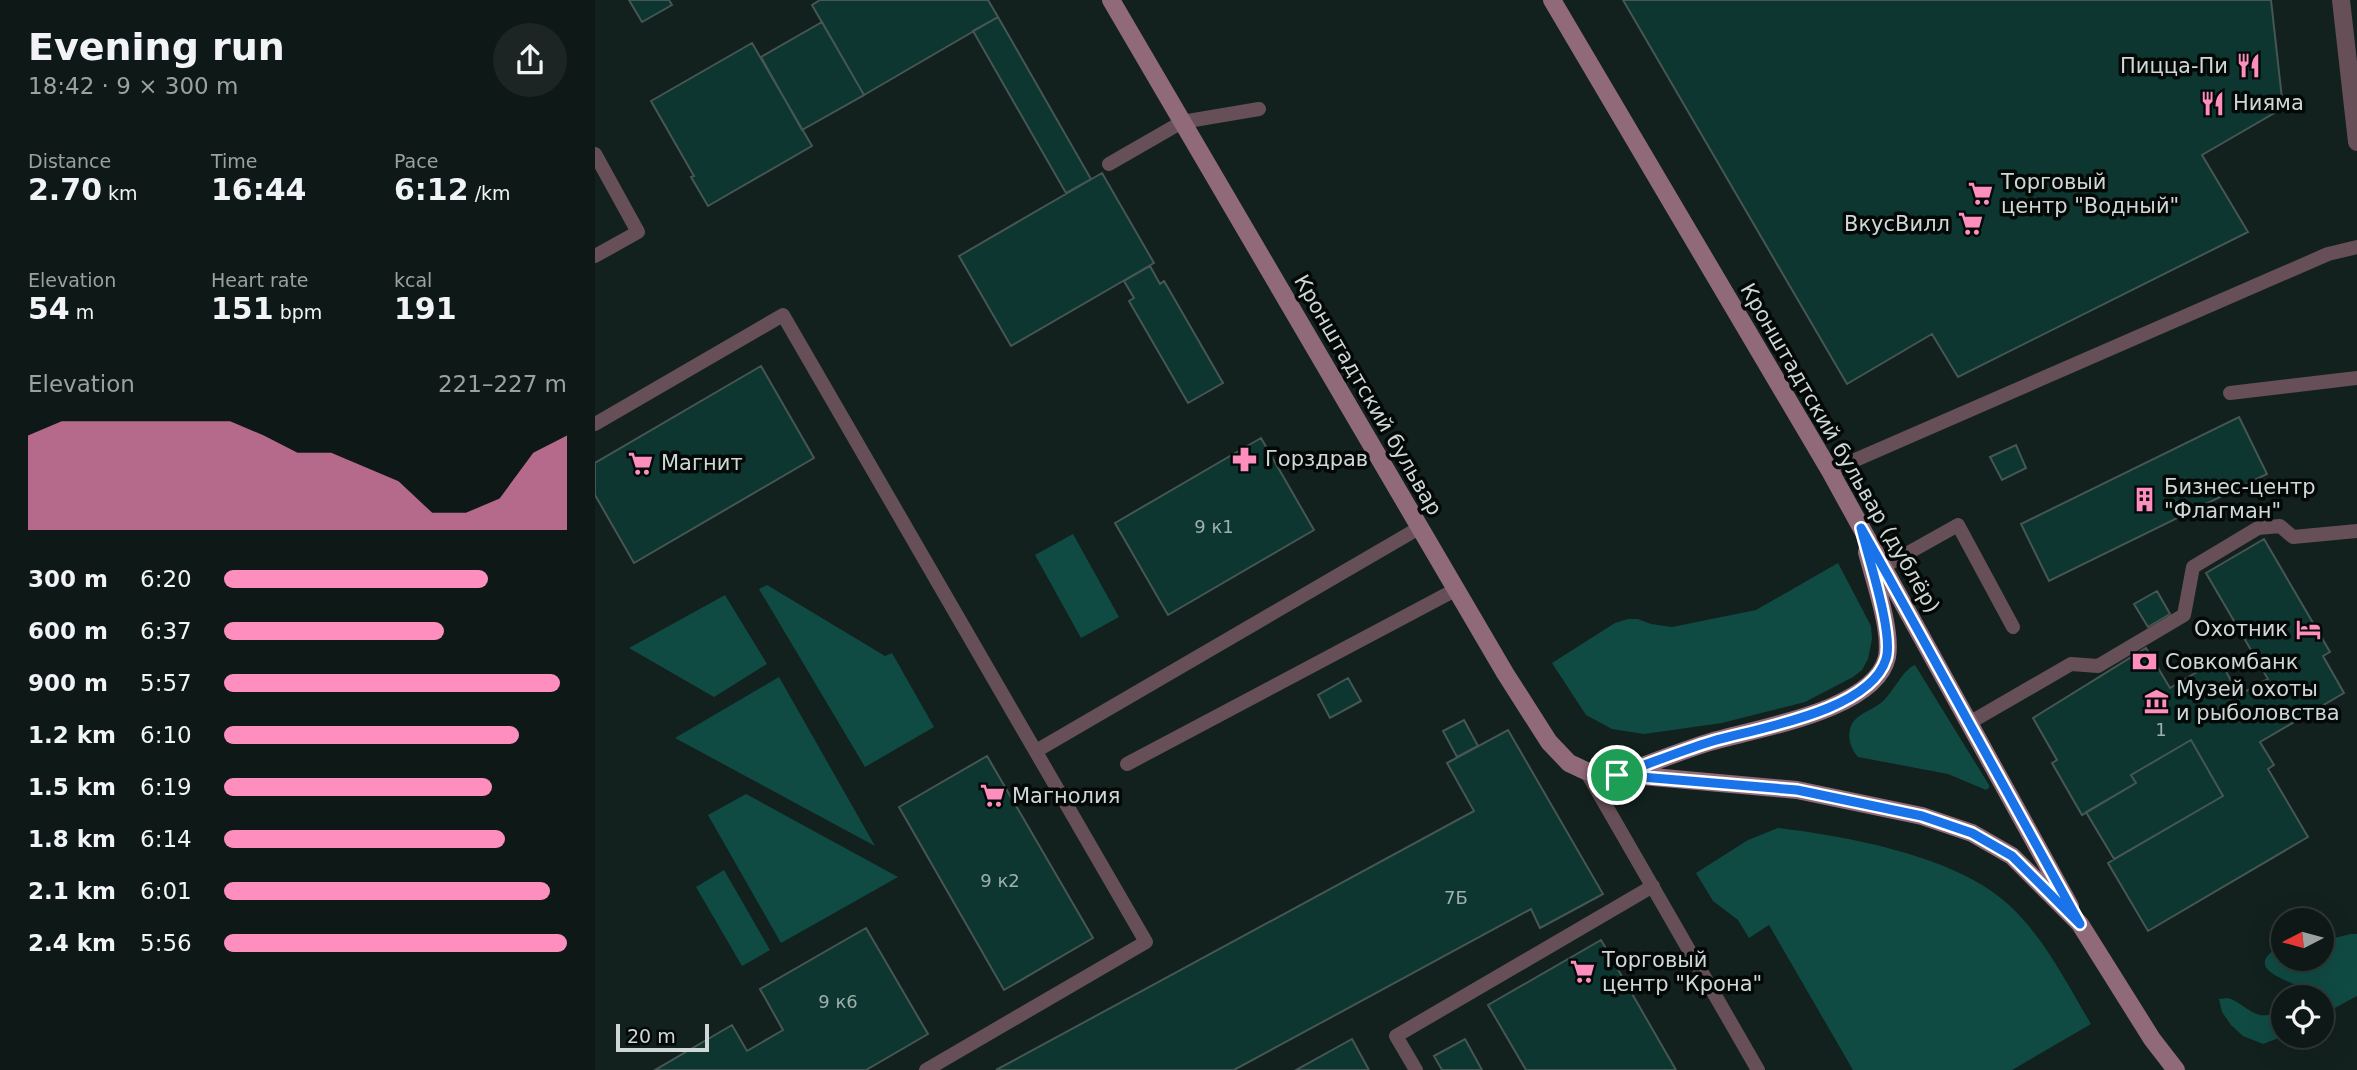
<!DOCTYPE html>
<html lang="en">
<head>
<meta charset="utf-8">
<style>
	:root { --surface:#0e1816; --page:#1c2523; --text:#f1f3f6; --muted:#9ba0a1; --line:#2e3735; --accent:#fe8ebd }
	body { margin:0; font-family:"DejaVu Sans",sans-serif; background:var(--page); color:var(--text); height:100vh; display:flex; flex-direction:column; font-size:26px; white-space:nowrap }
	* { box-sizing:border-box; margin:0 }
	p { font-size:23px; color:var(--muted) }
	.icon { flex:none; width:38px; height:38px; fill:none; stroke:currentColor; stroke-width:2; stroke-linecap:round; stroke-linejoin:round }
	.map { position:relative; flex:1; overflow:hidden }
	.details { display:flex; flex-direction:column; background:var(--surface); width:595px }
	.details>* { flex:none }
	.needle { width:46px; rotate:264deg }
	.tools { position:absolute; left:1676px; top:908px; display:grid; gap:14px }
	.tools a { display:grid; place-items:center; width:63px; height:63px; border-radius:50%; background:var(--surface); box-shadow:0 7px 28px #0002,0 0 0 2px var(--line); font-size:35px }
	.scale { position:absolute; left:21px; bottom:18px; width:93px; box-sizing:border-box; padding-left:7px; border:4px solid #cfd8d6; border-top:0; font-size:19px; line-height:24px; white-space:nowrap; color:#cfd8d6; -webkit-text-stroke:5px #040908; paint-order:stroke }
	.pin { position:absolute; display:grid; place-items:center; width:60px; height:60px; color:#fff; margin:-30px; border:4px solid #fff; border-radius:50%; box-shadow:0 2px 7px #0007 }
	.round { display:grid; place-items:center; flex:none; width:74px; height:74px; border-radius:37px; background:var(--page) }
	.overview { display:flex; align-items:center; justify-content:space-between; height:119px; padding:0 28px }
	h1 { font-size:38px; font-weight:700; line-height:52px }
	.stats { display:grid; grid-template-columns:repeat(3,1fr); gap:10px; height:119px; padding:7px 28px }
	.stats div { display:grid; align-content:center }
	.stats b { font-size:30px; font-weight:700 }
	.stats small { font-size:19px; font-weight:400 }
	.stats p { font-size:19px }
	.chart { height:196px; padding:14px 28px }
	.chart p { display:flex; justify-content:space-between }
	.chart svg { width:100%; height:126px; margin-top:7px; fill:var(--accent); opacity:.7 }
	ul { padding:0 28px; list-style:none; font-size:23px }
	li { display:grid; grid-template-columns:112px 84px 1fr; align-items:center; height:52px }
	li i { height:18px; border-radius:9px; background:var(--accent) }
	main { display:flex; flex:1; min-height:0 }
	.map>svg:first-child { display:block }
	.green { fill:#104b43 }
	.building { fill:#0d3630; stroke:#465653; stroke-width:2 }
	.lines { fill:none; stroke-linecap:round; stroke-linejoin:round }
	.service { stroke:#664f57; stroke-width:14 }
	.tertiary { stroke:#664f57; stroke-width:18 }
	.secondary { stroke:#906a78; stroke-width:18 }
	.route-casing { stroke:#fff; stroke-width:14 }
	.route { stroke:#1a73e8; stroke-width:9 }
	.labels { text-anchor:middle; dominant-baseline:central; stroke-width:7; stroke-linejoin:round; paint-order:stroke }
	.number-label { font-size:18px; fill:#9eb0ac }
	.poi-label { font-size:21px; fill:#cfd8d6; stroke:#040908; text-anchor:start }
	.street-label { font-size:21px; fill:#cfd8d6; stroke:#040908 }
</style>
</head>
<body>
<main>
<section class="details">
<div class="overview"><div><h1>Evening run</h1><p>18:42 · 9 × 300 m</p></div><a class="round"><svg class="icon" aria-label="share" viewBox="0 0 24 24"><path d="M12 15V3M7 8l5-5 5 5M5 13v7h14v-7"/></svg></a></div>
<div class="stats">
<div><p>Distance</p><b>2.70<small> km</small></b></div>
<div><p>Time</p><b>16:44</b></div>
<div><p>Pace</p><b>6:12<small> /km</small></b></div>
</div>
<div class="stats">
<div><p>Elevation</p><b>54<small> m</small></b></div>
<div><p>Heart rate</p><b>151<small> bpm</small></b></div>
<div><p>kcal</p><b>191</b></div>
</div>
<div class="chart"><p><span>Elevation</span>221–227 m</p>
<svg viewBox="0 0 160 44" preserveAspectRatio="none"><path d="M0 44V11L10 6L20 6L30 6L40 6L50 6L60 6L70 11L80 17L90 17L100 22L110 27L120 38L130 38L140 33L150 17L160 11V44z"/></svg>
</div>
<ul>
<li><b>300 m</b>6:20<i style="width:77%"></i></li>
<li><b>600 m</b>6:37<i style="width:64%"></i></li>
<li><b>900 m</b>5:57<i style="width:98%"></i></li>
<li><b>1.2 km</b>6:10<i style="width:86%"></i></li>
<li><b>1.5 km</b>6:19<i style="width:78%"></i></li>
<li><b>1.8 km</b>6:14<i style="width:82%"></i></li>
<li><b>2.1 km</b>6:01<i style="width:95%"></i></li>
<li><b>2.4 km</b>5:56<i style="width:100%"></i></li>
</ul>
</section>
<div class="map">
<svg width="1762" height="1070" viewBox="0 0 1762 1070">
	<rect width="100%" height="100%" fill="#12201e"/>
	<path class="green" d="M478 534 524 617 486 638 440 555Z
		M1243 563 1276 626 1277 639 1273 659 1267 670 1258 677 1210 702 1127 723 1049 734 1017 729 991 715 957 663 1020 623 1033 619H1043L1056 624 1077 627 1161 610Z
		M172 585 290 656 297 653 339 727 270 767 164 589Z
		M130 595 172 664 119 697 34 648Z
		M1320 665 1394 785V788L1391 790 1353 774 1263 757C1255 748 1252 736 1256 726 1261 714 1278 710 1287 702 1298 693 1308 669 1320 665Z
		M184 677 280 846 80 738Z
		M151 794 303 877 186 943 113 815Z
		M1183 828C1251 836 1362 856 1414 905 1449 937 1472 984 1496 1024L1417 1070H1258L1174 925 1154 938 1143 920 1118 901 1101 873 1153 840Z
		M129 870 175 950 147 966 101 887Z
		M1756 934H1762V996L1727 1015V998L1699 997 1701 985C1677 975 1651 964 1689 944V959H1727V949L1739 938Z
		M1633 998C1645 1001 1659 1018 1672 1015 1677 1014 1683 1011 1689 1009V1036L1668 1044 1648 1036 1636 1025 1627 1012 1624 999Z"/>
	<path class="building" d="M34 0H74L77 5 47 22Z
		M225 0H393L403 17 269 95 217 5Z
		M1028 0H1676L1688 108 1607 155 1653 232 1363 377 1337 334 1252 384Z
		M403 17 496 179 471 193 378 31Z
		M227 22 269 95 207 130 166 57Z
		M157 43 217 146 113 206 96 177 99 176 56 101Z
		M507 173 559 263 416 346 364 256Z
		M555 266 565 284 569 281 628 383 593 403 534 301 539 298 529 281Z
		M166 366 219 458 39 563 0 495V463Z
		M1644 417 1672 474 1454 581 1426 524Z
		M666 438 719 530 573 615 520 523Z
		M1421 445 1431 468 1407 480 1395 457Z
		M1669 539 1735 652 1728 656 1749 693 1665 742 1679 765 1673 769 1713 837 1553 931 1513 863 1628 796 1596 740 1536 775 1541 783 1487 815 1457 763 1462 760 1438 718 1551 648 1575 688 1624 659 1644 695 1673 679 1611 573Z
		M1562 591 1575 614 1553 627 1539 604Z
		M753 678 766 701 735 718 723 695Z
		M869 720 883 746 862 757 848 731Z
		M913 730 1008 894 945 928 936 909 639 1070H401L879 811 852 763Z
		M1596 740 1628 796 1519 859 1491 812 1541 783 1536 775Z
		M392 756 498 938 409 990 304 807Z
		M271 928 333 1034 271 1070H60L137 1025 152 1051 188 1030 165 989Z
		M1006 940 1081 1070H931L893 1005Z
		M757 1039 774 1070H701Z
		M870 1039 887 1070H847L839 1056Z"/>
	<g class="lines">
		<path class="service" d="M0 154 43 232 0 256
			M514 164 587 122 664 109
			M1635 393 1762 378
			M0 424 188 315 551 942 331 1070
			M1235 471 1733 254 1762 247
			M1288 567 1363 525 1418 627
			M1374 723 1476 664 1503 666 1589 615 1598 567 1663 528 1685 526 1698 537 1762 531
			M441 751 824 528
			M532 764 860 590
			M991 771 1163 1070
			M821 1070 801 1036 1058 886"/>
		<path class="tertiary" d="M1746 0 1762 142"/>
		<path class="secondary" d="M516 0 910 673 954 742 974 763 991 771 1202 790 1327 816 1377 833 1417 856 1485 924 1557 1039 1581 1070
			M957 0 1235 471 1475 906
			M1029 773C1058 762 1086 751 1115 742 1161 728 1280 711 1292 657 1297 630 1279 580 1272 552"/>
	</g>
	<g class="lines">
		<defs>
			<path id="route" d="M1266 528 1293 576 1485 924 1417 856 1377 833 1327 816 1202 790 1022 775C1054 764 1085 751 1118 741 1164 728 1275 711 1291 659 1299 634 1273 557 1266 528Z"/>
		</defs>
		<use href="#route" class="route-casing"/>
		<use href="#route" class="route"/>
	</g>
	<defs>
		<symbol id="restaurant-bare" viewBox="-9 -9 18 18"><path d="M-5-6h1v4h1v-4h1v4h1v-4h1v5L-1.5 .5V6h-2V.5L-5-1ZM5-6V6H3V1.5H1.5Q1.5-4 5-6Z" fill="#fe8ebd" stroke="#040908" stroke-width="2.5" paint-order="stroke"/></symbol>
		<symbol id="supermarket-bare" viewBox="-9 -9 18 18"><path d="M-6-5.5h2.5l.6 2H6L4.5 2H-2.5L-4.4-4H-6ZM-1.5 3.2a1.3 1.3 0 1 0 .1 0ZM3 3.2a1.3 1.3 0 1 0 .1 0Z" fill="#fe8ebd" stroke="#040908" stroke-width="2.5" paint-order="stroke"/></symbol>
		<symbol id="pharmacy-bare" viewBox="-9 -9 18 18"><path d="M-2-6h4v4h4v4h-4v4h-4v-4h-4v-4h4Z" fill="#fe8ebd" stroke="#040908" stroke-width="2.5" paint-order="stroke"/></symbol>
		<symbol id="building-bare" viewBox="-9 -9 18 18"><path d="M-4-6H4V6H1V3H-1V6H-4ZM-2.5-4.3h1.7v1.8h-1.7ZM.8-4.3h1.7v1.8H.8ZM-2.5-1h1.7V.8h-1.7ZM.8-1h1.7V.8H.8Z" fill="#fe8ebd" stroke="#040908" stroke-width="2.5" paint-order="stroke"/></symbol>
		<symbol id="hotel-bare" viewBox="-9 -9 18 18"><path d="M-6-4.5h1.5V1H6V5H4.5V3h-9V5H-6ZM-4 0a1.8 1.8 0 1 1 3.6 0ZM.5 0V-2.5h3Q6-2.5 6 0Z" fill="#fe8ebd" stroke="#040908" stroke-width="2.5" paint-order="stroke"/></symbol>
		<symbol id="bank-bare" viewBox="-9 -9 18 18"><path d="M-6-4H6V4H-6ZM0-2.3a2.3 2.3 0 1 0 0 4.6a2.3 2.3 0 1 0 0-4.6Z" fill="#fe8ebd" stroke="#040908" stroke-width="2.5" paint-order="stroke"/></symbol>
		<symbol id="museum-bare" viewBox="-9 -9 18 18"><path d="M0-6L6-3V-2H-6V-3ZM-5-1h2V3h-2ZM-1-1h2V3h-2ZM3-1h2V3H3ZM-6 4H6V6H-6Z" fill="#fe8ebd" stroke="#040908" stroke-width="2.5" paint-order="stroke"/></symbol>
	</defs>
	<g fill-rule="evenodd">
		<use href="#restaurant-bare" x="1636" y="48" width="35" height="35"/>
		<use href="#restaurant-bare" x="1600" y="86" width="35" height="35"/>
		<use href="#supermarket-bare" x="1368" y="176" width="35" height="35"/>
		<use href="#supermarket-bare" x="1358" y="206" width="35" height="35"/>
		<use href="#pharmacy-bare" x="632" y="442" width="35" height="35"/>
		<use href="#supermarket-bare" x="28" y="446" width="35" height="35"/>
		<use href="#building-bare" x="1532" y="482" width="35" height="35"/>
		<use href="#hotel-bare" x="1696" y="612" width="35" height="35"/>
		<use href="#bank-bare" x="1532" y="644" width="35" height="35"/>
		<use href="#museum-bare" x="1544" y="684" width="35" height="35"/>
		<use href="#supermarket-bare" x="380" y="778" width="35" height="35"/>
		<use href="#supermarket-bare" x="970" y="954" width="35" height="35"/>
	</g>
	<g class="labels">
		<g class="number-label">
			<text x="619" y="526">9 к1</text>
			<text x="1566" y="729">1</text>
			<text x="405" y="880">9 к2</text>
			<text x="861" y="897">7Б</text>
			<text x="243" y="1001">9 к6</text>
		</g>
		<g class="poi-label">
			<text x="1633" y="66" text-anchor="end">Пицца-Пи</text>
			<text x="1638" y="103">Нияма</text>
			<text x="1406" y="182">Торговый<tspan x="1406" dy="24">центр "Водный"</tspan></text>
			<text x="1355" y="224" text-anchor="end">ВкусВилл</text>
			<text x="670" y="459">Горздрав</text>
			<text x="66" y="463">Магнит</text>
			<text x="1569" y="487">Бизнес-центр<tspan x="1569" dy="24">"Флагман"</tspan></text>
			<text x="1693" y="629" text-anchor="end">Охотник</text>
			<text x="1570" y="662">Совкомбанк</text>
			<text x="1581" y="689">Музей охоты<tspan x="1581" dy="24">и рыболовства</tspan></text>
			<text x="417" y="796">Магнолия</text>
			<text x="1007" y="960">Торговый<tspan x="1007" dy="24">центр "Крона"</tspan></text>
		</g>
		<g class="street-label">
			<text transform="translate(773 395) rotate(60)">Кронштадтский бульвар</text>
			<text transform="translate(1245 448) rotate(60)">Кронштадтский бульвар (дублёр)</text>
		</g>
	</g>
</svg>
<div class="tools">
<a><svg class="needle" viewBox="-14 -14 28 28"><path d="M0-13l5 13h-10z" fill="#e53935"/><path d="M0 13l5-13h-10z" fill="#9ba0a1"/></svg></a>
<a><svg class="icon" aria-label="locate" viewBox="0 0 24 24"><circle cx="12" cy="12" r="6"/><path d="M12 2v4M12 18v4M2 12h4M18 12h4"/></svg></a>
</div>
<div class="scale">20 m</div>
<div class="pin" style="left:1022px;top:775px;background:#1e9e55"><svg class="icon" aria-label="arrive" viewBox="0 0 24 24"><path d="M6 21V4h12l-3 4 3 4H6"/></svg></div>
</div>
</main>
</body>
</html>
